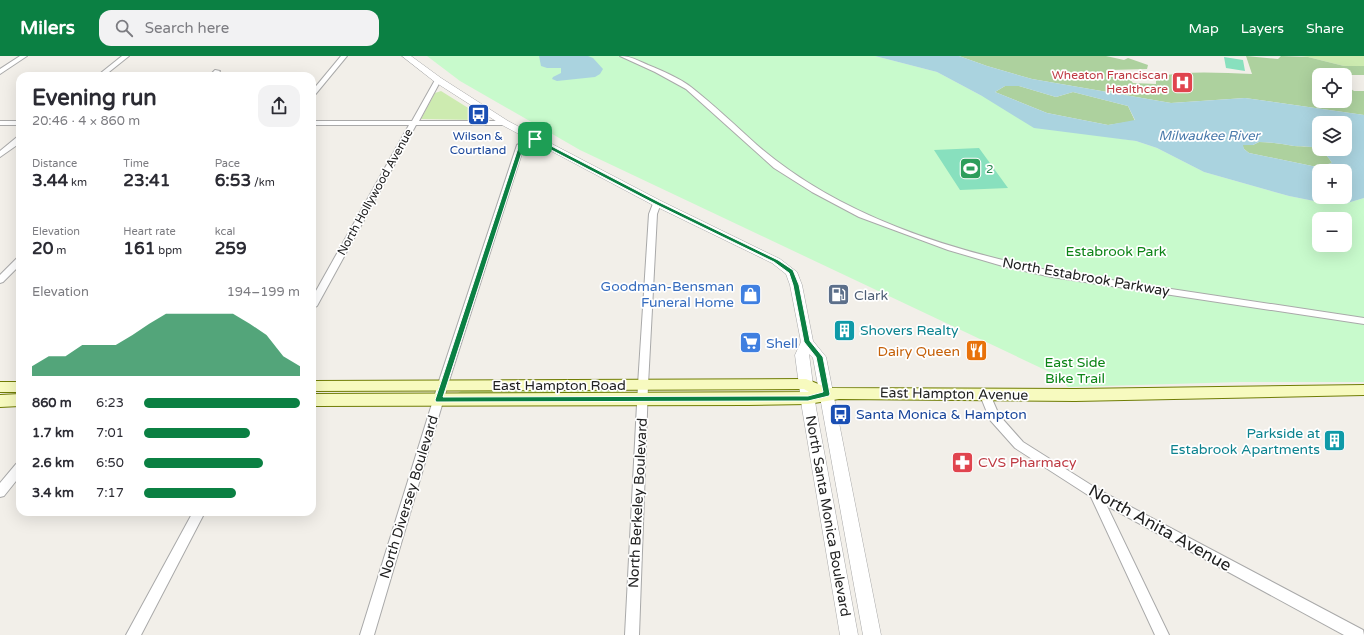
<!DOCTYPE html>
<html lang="en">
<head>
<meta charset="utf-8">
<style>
	:root { --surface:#fff; --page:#f2f2f3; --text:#2b2b33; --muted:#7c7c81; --accent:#0b8043 }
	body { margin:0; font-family:"Varela Round",sans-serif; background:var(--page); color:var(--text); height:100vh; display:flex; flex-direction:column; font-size:15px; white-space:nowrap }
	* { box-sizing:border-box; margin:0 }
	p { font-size:13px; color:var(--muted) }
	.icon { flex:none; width:22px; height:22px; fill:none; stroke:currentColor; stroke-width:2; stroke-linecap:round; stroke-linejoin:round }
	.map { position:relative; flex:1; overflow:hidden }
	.drawer { position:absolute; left:16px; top:16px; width:300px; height:444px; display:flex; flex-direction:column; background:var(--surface); border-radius:12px; box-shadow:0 4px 16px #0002 }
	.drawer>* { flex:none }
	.fabs { position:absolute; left:1312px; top:12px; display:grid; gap:8px }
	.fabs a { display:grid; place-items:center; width:40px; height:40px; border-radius:8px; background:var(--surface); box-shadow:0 4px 16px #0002; font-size:20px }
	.pin { position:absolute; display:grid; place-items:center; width:34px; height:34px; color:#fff; margin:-17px; border-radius:8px; box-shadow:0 2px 6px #0006 }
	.round { display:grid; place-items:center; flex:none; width:42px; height:42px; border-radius:12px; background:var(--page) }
	.head { display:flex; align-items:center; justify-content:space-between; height:68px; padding:0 16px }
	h1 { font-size:22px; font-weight:700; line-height:30px }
	.figures { display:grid; grid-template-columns:repeat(3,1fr); gap:6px; height:68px; padding:4px 16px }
	.figures div { display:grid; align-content:center }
	.figures b { font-size:17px; font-weight:700 }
	.figures small { font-size:11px; font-weight:400 }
	.figures p { font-size:11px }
	.chart { height:112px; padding:8px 16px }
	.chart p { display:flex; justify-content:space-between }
	.chart svg { width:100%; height:72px; margin-top:4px; fill:var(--accent); opacity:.7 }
	ul { padding:0 16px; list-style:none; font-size:13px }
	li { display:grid; grid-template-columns:64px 48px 1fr; align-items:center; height:30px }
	li i { height:10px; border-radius:5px; background:var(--accent) }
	header { display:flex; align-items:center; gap:24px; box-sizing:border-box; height:56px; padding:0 20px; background:var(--accent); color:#fff }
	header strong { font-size:19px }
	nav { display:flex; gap:22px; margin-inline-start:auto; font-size:14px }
	.search { width:280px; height:36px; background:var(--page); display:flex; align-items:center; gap:10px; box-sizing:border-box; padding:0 14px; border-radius:12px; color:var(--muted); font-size:15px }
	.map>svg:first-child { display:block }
	.grass { fill:#cdebb0 }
	.forest { fill:#add19e }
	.park { fill:#c8facc; fill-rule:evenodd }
	.pitch { fill:#88e0be }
	.water { fill:#aad3df; fill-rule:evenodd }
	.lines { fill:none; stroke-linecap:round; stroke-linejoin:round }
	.minor-casing { stroke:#a9a9a9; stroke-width:2 }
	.tertiary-casing { stroke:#a9a9a9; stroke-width:1 }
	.secondary-casing { stroke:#707d05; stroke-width:2 }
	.minor { fill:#fff; fill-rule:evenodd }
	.tertiary { fill:#fff; fill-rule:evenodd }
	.secondary { fill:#f7fabf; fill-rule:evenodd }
	.route { fill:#0b8043; stroke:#fff; fill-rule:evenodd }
	.labels { text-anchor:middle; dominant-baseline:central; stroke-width:3.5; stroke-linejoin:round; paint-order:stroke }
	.far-health-label { font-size:12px; fill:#be3a42; stroke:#fff; text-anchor:end }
	.far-transit-label { font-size:12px; fill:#164399; stroke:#fff }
	.far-leisure-label { font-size:12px; fill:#27864d; stroke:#fff; text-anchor:start }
	.far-street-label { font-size:12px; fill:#222; stroke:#fff }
	.far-water-label { font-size:13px; font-style:italic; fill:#4a7aab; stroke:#fff }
	.park-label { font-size:14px; fill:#0c8416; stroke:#fff }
	.street-label { font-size:14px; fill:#222; stroke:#fff }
	.shop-label { font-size:14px; fill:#366cbe; stroke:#fff; text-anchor:end }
	.service-label { font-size:14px; fill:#4e5e75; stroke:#fff; text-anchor:start }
	.culture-label { font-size:14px; fill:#0d838f; stroke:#fff; text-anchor:start }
	.food-label { font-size:14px; fill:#c56008; stroke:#fff; text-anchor:end }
	.transit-label { font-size:14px; fill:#164399; stroke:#fff; text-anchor:start }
	.health-label { font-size:14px; fill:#be3a42; stroke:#fff; text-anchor:start }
	.near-street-label { font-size:17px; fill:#222; stroke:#fff }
</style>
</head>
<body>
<header>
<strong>Milers</strong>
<div class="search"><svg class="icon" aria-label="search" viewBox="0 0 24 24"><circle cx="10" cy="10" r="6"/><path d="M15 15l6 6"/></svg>Search here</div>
<nav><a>Map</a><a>Layers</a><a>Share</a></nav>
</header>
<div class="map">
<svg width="1364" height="579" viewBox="0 0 1364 579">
	<rect width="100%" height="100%" fill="#f2efe9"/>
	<path class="grass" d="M1300 0H1364V10H1344L1308 1Z
		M441 35 481 60V62L475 64 421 63 435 37Z
		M461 335H624L627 338 458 337Z"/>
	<path class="forest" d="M959 0H1106L1124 4 1128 2 1148 9 1147 13 1110 14 1107 17 1111 20 1128 21 1133 27 1156 28V21C1188 14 1220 17 1252 18L1246 0 1278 3 1281 0 1308 1 1344 10H1364V19H1319V45H1345V31H1348L1354 35H1364V59L1245 42 1171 47 1032 23 987 10Z
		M1005 30H1019L1056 41 1073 36 1128 50 1135 65 1108 69 1047 57 995 36Z
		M1259 86C1271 86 1283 88 1294 90 1314 91 1321 89 1332 107L1317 111 1249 97 1244 93 1242 89H1253Z"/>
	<path class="park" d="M427 0H875L937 16 982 40 1110 81 1136 85 1157 92 1204 116 1289 140 1324 147 1344 148 1364 142V326H1240L1068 331 1058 320 580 94 460 25ZM1319 163H1345V189H1319Z"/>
	<path class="pitch" d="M1224 1 1243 4 1245 15 1226 12Z
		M979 92 1008 132 960 134 934 94Z"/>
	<path class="water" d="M539 0H588L593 2 603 13 600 18 595 21 557 25 552 23 553 21 561 17V12H547L541 10Z
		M875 0H959L987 10 1032 23 1171 47 1245 42 1364 59V142L1344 148 1324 147 1289 140 1204 116 1157 92 1136 85 1034 72 982 40 937 16ZM1005 30H1019L1056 41 1073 36 1128 50 1135 64 1108 69 1047 57 995 36ZM1319 67H1345V93H1319ZM1259 86C1271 86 1283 88 1294 90 1313 91 1321 89 1332 107L1317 111 1249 97 1244 93 1243 89H1253ZM1319 115H1345V141H1319Z"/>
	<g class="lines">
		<defs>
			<path id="minor" d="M20 0H27L0 18V13Z
				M122 0H129L104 20H97Z
				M341 0H347L314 40 312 41V35Z
				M620 0C631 0 639 5 648 9 663 15 679 22 691 31 714 49 736 70 757 89 839 160 948 194 1052 215L1364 262V268L1052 221 1006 211 948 194 859 161 812 136 774 112 686 33 655 16Z
				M215 14 220 15 216 20H209Z
				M438 22 441 24 419 65H505L508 67 505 69H416L317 250 312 253V242L409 69H312V65H412L435 24Z
				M0 65H20V69H0Z
				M17 81H20V87L0 101V95Z
				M532 81H538L539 83 524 90 450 322 374 579H360L440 322 517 89Z
				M654 145H657L661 147 657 158 648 329 639 579H625L638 329 649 158Z
				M20 201V209L3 226 0 227V219L17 202Z
				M985 335 989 336 999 359 1023 386 1099 434 1363 574 1364 579H1344L1107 450 1169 579H1155L1091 441 1015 392 990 364 980 339 981 336Z
				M20 406V420L4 440 0 441V427L16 408Z
				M193 456H205L141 579H126Z"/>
			<path id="tertiary" d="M402 0H411L441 22 508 65 661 145 780 203 797 216 802 229 813 285 826 301 881 579H863L813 302 809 298 816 352 858 579H840L802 352 795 299 801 286 790 229 786 218 772 207 653 149 502 69 435 26Z"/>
			<path id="secondary" d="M806 323 828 332 1075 333 1364 329V339L1075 345 839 343 808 348 748 349 312 350V338L809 336 804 333 312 335V325Z
				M0 326H20V336H0Z
				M20 338V350L0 351V339Z"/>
		</defs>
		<use href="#minor" class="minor-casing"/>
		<use href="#tertiary" class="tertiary-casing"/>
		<use href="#secondary" class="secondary-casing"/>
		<use href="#minor" class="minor"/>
		<use href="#tertiary" class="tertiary"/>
		<use href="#secondary" class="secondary"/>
	</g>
	<path class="route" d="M533 82H536L659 146 778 204 793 214 799 229 810 285 823 301 830 338 829 340 808 345H795L436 346 435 344 519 89ZM534 85 655 148 774 206 789 217 793 229 804 286 816 301 823 336 808 340H795L443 341 524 90Z"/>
	<defs>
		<symbol id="hospital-square" viewBox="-11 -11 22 22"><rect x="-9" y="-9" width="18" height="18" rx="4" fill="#e0444e" stroke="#fff"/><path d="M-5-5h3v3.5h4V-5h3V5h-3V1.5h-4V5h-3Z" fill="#fff"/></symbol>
		<symbol id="bus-square" viewBox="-11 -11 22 22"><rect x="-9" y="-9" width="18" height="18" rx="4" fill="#1a4fb4" stroke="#fff"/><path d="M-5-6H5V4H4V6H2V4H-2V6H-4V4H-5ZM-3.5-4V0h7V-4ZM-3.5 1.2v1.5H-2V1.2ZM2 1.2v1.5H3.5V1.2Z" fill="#fff"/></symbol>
		<symbol id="stadium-square" viewBox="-11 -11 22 22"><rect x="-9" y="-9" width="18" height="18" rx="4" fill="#2e9e5b" stroke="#fff"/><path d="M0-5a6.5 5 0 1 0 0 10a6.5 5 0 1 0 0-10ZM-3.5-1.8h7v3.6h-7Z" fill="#fff"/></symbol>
		<symbol id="shop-square" viewBox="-11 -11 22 22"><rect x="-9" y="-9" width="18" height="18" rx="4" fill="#3f7fe0" stroke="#fff"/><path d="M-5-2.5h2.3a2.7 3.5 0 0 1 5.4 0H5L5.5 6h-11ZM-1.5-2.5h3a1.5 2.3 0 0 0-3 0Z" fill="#fff"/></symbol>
		<symbol id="fuel-square" viewBox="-11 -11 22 22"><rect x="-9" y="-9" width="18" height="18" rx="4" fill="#5c6f8a" stroke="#fff"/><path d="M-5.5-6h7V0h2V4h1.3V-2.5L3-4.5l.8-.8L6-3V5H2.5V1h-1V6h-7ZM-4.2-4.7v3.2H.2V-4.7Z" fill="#fff"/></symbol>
		<symbol id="building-square" viewBox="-11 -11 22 22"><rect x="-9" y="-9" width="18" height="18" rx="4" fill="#0f9aa8" stroke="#fff"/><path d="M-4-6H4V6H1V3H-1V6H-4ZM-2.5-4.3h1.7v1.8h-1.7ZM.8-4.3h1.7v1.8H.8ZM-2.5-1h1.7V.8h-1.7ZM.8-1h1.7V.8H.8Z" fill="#fff"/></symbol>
		<symbol id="supermarket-square" viewBox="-11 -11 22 22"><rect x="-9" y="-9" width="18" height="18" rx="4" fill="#3f7fe0" stroke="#fff"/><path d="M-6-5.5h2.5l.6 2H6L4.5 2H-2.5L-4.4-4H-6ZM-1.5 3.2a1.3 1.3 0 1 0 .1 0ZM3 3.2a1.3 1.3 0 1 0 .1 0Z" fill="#fff"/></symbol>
		<symbol id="restaurant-square" viewBox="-11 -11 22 22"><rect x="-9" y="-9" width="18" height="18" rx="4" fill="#e8710a" stroke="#fff"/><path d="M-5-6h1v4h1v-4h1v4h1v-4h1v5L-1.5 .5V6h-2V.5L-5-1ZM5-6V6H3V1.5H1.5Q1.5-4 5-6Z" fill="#fff"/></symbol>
		<symbol id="pharmacy-square" viewBox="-11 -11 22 22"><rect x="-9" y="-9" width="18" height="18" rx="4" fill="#e0444e" stroke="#fff"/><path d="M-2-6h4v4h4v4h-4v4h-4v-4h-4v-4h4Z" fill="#fff"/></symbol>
	</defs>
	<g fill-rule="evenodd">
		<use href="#hospital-square" x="1170" y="14" width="25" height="25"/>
		<use href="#bus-square" x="466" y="46" width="25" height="25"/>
		<use href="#stadium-square" x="958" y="100" width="25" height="25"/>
		<use href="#shop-square" x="738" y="226" width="25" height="25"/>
		<use href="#fuel-square" x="826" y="226" width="25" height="25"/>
		<use href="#building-square" x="832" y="262" width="25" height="25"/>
		<use href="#supermarket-square" x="738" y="274" width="25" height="25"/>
		<use href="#restaurant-square" x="964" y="282" width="25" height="25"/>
		<use href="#bus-square" x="828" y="346" width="25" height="25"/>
		<use href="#building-square" x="1322" y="372" width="25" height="25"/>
		<use href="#pharmacy-square" x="950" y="394" width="25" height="25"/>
	</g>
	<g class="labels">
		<g class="far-health-label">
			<text x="1168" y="19">Wheaton Franciscan<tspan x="1168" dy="14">Healthcare</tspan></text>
		</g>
		<g class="far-transit-label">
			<text x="478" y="80">Wilson &amp;<tspan x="478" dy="14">Courtland</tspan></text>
		</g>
		<g class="far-leisure-label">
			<text x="986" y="113">2</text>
		</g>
		<g class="far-street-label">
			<text transform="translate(375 136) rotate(-61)">North Hollywood Avenue</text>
		</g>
		<g class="far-water-label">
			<text x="1209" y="80">Milwaukee River</text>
		</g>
		<g class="park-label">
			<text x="1116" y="195">Estabrook Park</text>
			<text x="1075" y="306">East Side<tspan x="1075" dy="16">Bike Trail</tspan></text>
		</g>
		<g class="street-label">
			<text transform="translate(1086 221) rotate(10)">North Estabrook Parkway</text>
			<text x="559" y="329">East Hampton Road</text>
			<text transform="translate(954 338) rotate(1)">East Hampton Avenue</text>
			<text transform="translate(409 441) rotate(-73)">North Diversey Boulevard</text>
			<text transform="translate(638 447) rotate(-87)">North Berkeley Boulevard</text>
			<text transform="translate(828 460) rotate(80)">North Santa Monica Boulevard</text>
		</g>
		<g class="shop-label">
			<text x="734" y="230">Goodman-Bensman<tspan x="734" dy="16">Funeral Home</tspan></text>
			<text x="766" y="287" text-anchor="start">Shell</text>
		</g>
		<g class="service-label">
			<text x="854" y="239">Clark</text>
		</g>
		<g class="culture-label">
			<text x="860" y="274">Shovers Realty</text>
			<text x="1320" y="377" text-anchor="end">Parkside at<tspan x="1320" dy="16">Estabrook Apartments</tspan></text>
		</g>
		<g class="food-label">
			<text x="960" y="295">Dairy Queen</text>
		</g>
		<g class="transit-label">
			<text x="856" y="358">Santa Monica &amp; Hampton</text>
		</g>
		<g class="health-label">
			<text x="978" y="406">CVS Pharmacy</text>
		</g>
		<g class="near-street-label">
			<text transform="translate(1160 472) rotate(29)">North Anita Avenue</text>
		</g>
	</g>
</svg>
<div class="fabs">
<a><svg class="icon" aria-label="locate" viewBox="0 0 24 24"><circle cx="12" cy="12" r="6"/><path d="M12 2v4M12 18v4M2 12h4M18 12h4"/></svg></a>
<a><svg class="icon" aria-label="layers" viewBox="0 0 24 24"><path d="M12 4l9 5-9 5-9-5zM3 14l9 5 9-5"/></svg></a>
<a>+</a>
<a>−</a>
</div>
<div class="pin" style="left:535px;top:83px;background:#1e9e55"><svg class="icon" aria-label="arrive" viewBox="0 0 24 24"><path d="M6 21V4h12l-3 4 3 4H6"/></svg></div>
<section class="drawer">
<div class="head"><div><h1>Evening run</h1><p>20:46 · 4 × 860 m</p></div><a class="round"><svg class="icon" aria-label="share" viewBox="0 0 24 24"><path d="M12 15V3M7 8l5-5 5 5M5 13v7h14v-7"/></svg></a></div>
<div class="figures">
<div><p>Distance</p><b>3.44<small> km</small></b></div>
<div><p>Time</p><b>23:41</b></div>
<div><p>Pace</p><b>6:53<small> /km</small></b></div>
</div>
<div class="figures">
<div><p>Elevation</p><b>20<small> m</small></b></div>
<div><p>Heart rate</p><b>161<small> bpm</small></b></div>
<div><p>kcal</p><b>259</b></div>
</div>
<div class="chart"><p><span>Elevation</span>194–199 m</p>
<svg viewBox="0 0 160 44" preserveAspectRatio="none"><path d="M0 44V38L10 32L20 32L30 25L40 25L50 25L60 19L70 12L80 6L90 6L100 6L110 6L120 6L130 12L140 19L150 32L160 38V44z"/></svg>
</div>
<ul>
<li><b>860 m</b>6:23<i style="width:100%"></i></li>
<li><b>1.7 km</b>7:01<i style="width:68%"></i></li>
<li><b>2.6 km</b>6:50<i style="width:76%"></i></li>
<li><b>3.4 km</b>7:17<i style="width:59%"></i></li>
</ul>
</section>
</div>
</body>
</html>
